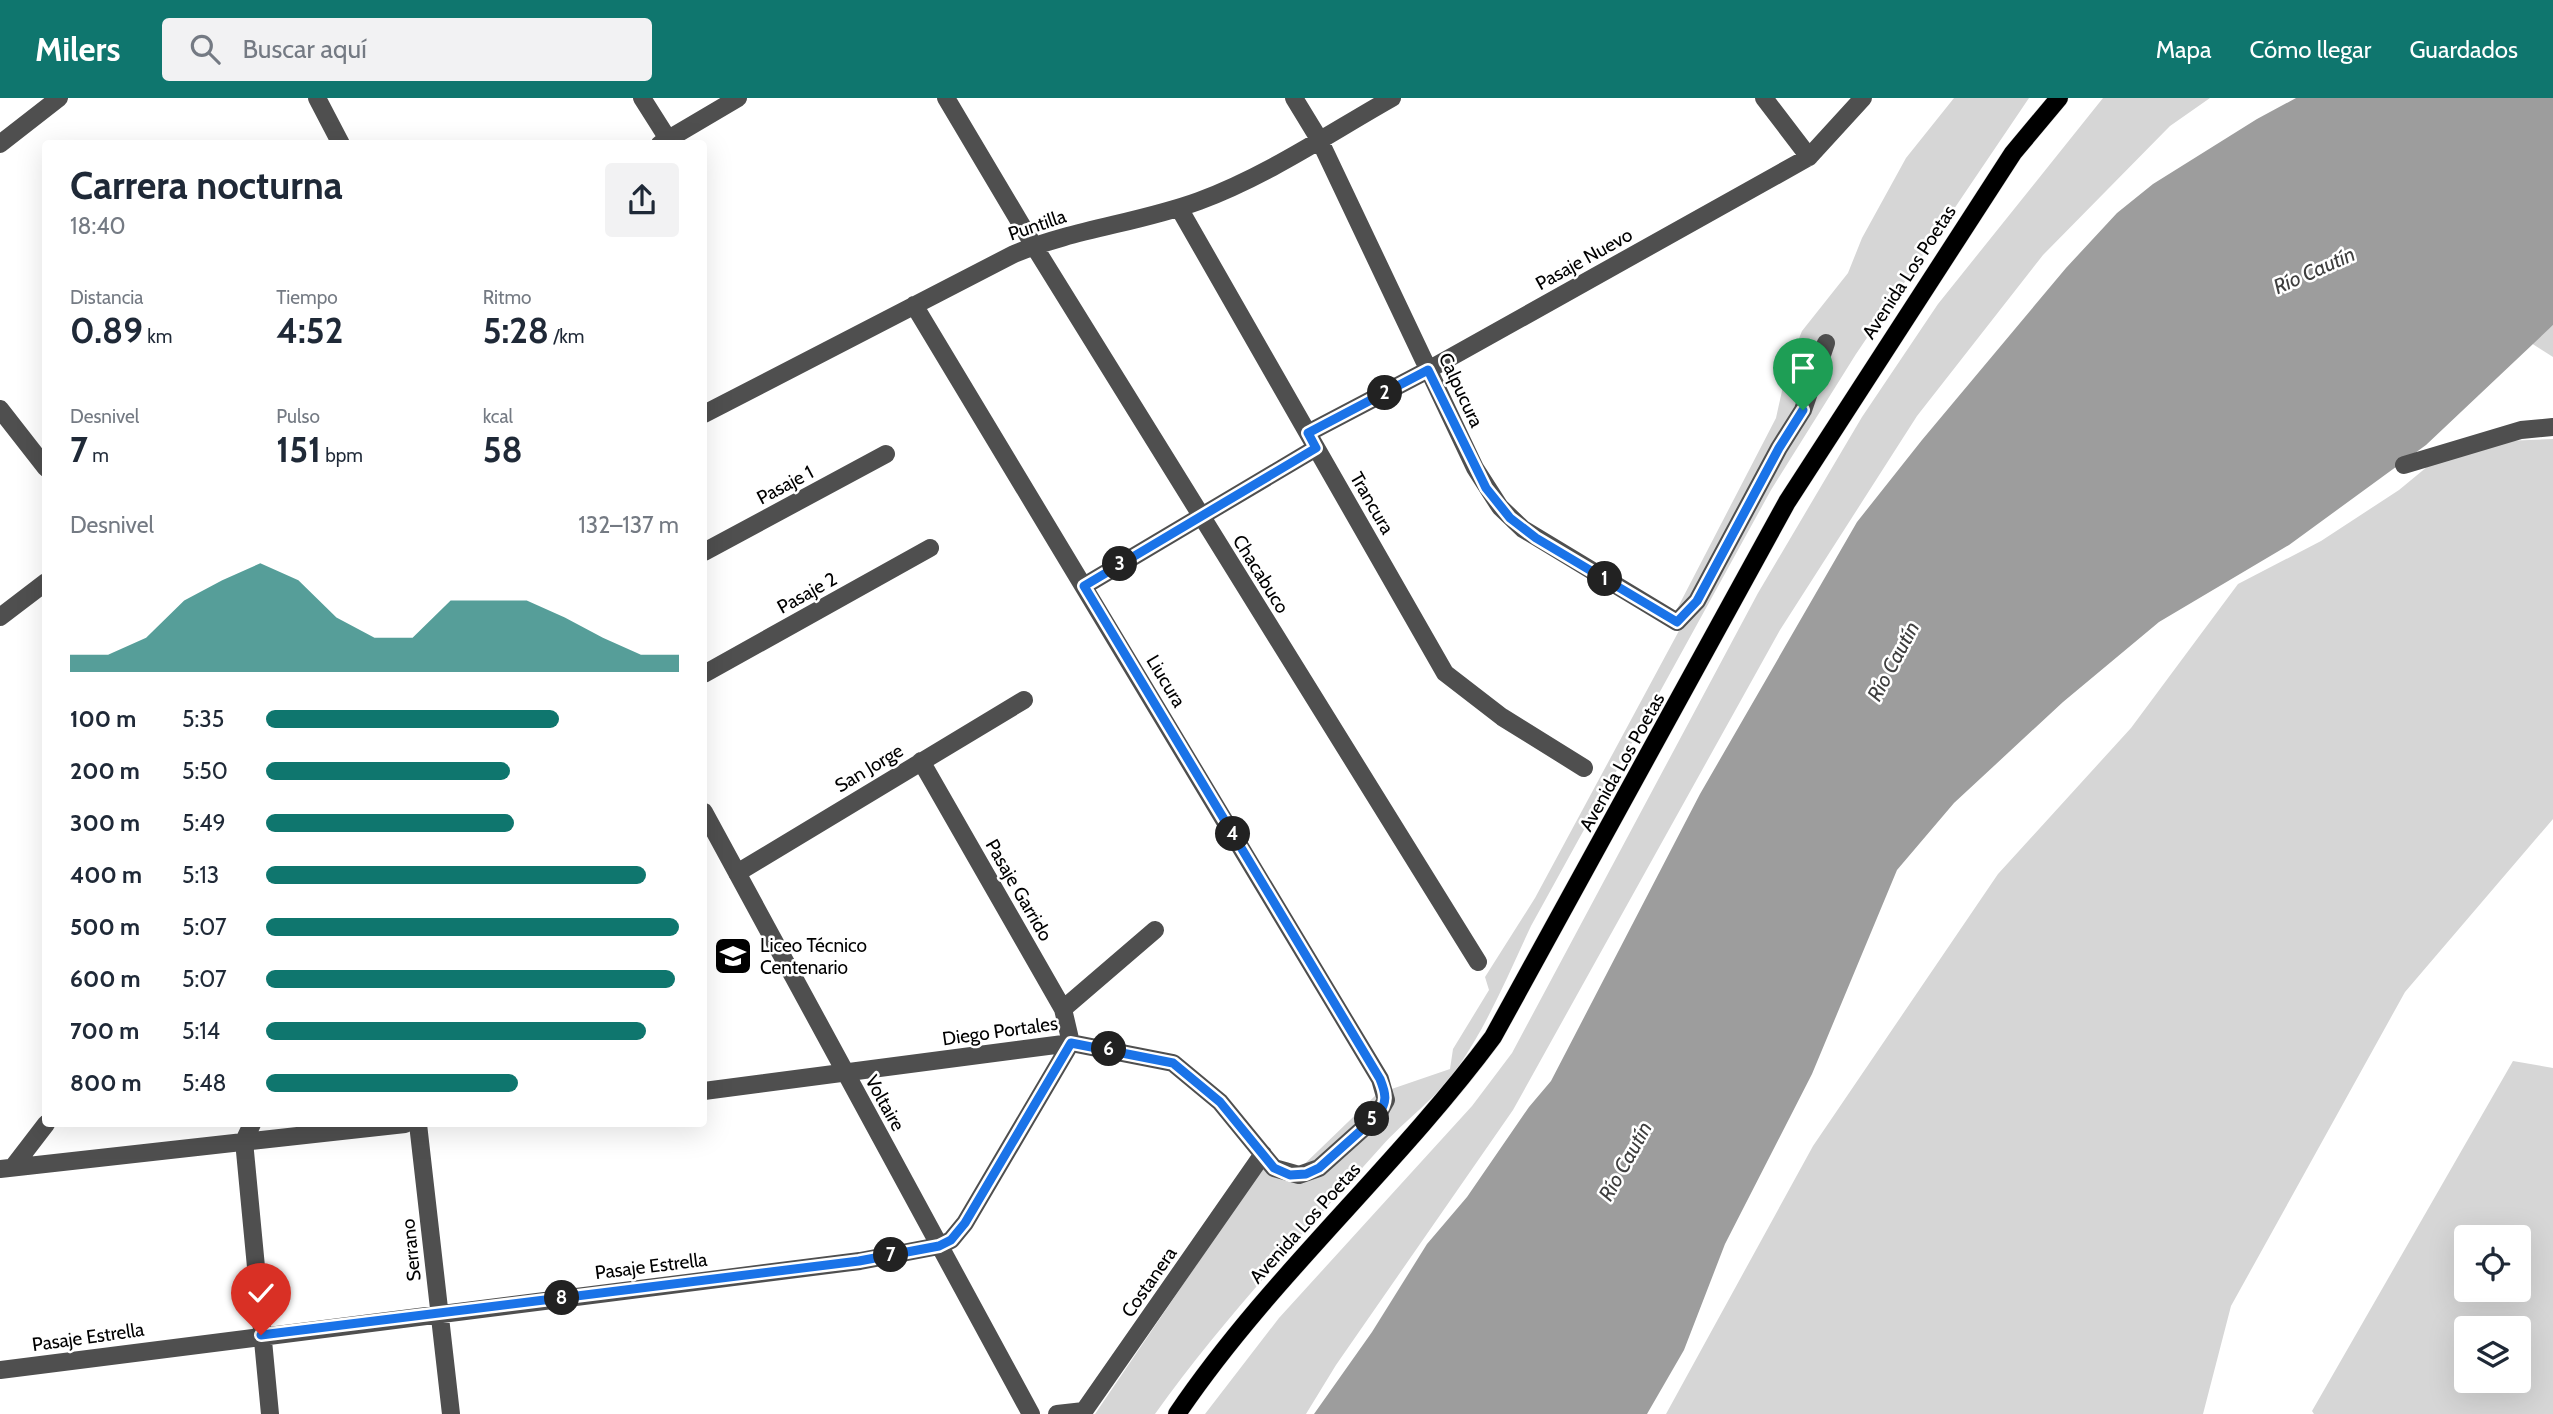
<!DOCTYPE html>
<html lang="es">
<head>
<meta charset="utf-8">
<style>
	:root { --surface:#fff; --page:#f2f2f3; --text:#1f2937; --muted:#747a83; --accent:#0f766e }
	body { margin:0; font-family:Cabin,sans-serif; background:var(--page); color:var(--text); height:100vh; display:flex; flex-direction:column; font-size:26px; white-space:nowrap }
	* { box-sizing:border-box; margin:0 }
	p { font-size:23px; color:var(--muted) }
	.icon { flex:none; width:38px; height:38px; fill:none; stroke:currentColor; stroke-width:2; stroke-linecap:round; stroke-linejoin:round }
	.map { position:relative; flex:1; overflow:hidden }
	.side { position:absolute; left:42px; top:42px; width:665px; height:987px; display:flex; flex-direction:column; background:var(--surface); border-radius:7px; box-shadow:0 7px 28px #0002 }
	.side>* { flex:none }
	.tools { position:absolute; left:2454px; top:1127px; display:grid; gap:14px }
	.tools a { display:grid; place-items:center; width:77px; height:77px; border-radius:7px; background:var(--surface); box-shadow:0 7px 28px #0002; font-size:35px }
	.pin { position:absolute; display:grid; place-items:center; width:60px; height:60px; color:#fff; margin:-72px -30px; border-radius:50% 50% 50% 0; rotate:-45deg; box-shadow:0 0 7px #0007 }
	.pin .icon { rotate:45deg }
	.km { position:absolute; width:35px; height:35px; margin:-18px; border-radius:50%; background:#222; color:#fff; font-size:19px; line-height:35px; text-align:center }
	.round { display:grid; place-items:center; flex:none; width:74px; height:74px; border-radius:7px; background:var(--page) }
	.overview { display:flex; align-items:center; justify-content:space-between; height:119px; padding:0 28px }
	h1 { font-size:38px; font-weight:700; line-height:52px }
	.figures { display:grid; grid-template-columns:repeat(3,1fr); gap:10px; height:119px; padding:7px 28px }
	.figures div { display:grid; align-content:center }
	.figures b { font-size:35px; font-weight:700 }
	.figures small { font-size:19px; font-weight:400 }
	.figures p { font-size:19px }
	.chart { height:196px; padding:14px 28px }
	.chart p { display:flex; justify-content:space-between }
	.chart svg { width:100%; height:126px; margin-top:7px; fill:var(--accent); opacity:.7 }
	ul { padding:0 28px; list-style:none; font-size:23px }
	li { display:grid; grid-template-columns:112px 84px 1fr; align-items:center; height:52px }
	li i { height:18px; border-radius:9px; background:var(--accent) }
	header { display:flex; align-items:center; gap:42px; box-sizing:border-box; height:98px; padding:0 35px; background:var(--accent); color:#fff }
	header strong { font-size:33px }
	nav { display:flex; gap:38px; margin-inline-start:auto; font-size:24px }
	.search { width:490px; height:63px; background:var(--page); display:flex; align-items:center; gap:18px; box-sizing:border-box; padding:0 24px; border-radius:7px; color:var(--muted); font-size:26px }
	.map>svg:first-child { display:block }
	.green { fill:#d6d6d6; fill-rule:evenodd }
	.water { fill:#9d9d9d }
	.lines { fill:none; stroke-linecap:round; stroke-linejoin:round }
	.major-casing { stroke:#dbdbdb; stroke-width:19 }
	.minor { stroke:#4f4f4f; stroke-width:18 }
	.major { stroke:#000; stroke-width:18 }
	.route-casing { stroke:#fff; stroke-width:14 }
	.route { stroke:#1a73e8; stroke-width:9 }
	.labels { text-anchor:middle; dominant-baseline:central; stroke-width:5; stroke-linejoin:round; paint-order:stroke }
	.street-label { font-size:19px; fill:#000; stroke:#fff }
	.poi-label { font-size:19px; fill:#000; stroke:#fff; text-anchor:start }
	.water-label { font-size:21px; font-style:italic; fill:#3e3e3e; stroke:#fff }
</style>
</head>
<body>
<header>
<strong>Milers</strong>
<div class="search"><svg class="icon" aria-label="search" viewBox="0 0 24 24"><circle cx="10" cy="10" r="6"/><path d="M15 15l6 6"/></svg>Buscar aquí</div>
<nav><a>Mapa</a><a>Cómo llegar</a><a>Guardados</a></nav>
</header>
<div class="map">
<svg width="2553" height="1316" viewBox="0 0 2553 1316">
	<rect width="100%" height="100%" fill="#fff"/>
	<path class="green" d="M1954 0H2029L1856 256 1771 392 1531 828C1509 875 1488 926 1458 969 1438 999 1405 1022 1381 1049 1303 1136 1223 1221 1155 1316H1095L1269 1060 1290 1080 1377 996 1450 971 1453 951 1489 892 1485 879 1535 800 1688 516 1677 511 1776 320 1787 270 1802 233 1848 175 1862 140 1906 60Z
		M2103 0H2210L2170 28 2043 157 1917 318 1780 532 1513 1012 1336 1267 1306 1316H1205L1279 1220 1472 1008 1512 955 1758 495 1862 319 1938 206Z
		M2553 227V259L2531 245Z
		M2553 341V721L2405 894 2231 1208 2203 1316H1666L1813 1048 1998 776 2131 630 2238 486 2321 443 2399 392 2456 345Z
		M2513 963 2553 970V1316H2314L2312 1313ZM2466 1139H2518V1192H2466ZM2466 1230H2518V1283H2466Z"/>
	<path class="water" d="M2296 0H2553V227L2426 347 2289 447 2159 524 2063 604 1954 705 1897 772 1812 976 1725 1146 1684 1252 1647 1316H1314L1372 1234 1427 1146 1467 1099 1529 1009 1551 983 1700 696 1857 424 1922 342 2066 170 2117 115 2153 86 2257 21Z"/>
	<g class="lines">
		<defs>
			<path id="major" d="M1177 1316C1269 1180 1395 1071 1493 939L1787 404 2013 55 2059 0"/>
		</defs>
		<use href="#major" class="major-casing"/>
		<path class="minor" d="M317 0 341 46
			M642 0 668 41
			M946 0 1034 148 1478 864
			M1294 0 1319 41 1475 370 1500 409 1523 431 1677 524 1697 503 1779 350 1803 312 1826 245
			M1764 0 1809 59
			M0 46 59 0
			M660 46 738 0
			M1179 110 1445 575 1502 619 1584 670
			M0 311 46 370
			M704 316 1014 156C1074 131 1139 125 1199 103 1267 78 1330 35 1392 0
			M1308 335 1428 272 1809 59 1863 0
			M2404 367 2521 332 2553 329
			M704 454 886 356
			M1084 488 1316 350
			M0 519 46 484
			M704 576 930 450
			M704 714 1031 1316
			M737 775 1024 602
			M1063 911 1155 832
			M704 993 1071 945 1173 965 1220 1004 1274 1070 1299 1077 1319 1070 1377 1018 1386 1002 1380 981 914 207
			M252 1026 244 1043 270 1316
			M418 1026 451 1316
			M13 1069 46 1026
			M0 1071 405 1026
			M0 1272 860 1163 939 1148 951 1142 965 1125 1071 945 1063 911 921 663
			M1057 1316 1084 1313 1263 1056"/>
		<use href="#major" class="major"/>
	</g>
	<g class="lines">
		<defs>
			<path id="route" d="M261 1237 859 1163 939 1148 951 1142 965 1125 1071 945 1173 965 1220 1004 1274 1070 1290 1077 1306 1076 1319 1070 1377 1018C1388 1004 1386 996 1380 981L1084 488 1316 350 1308 335 1428 272 1486 390 1510 420 1536 440 1677 524 1697 503 1779 350 1803 312"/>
		</defs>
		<use href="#route" class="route-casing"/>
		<use href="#route" class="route"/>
	</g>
	<defs>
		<symbol id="school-square" viewBox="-11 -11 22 22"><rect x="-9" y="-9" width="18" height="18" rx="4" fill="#000" stroke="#fff"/><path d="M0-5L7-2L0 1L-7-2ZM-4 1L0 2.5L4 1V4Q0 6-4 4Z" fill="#fff"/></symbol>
	</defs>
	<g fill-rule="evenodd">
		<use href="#school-square" x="711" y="836" width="44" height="44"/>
	</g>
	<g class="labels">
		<g class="street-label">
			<text transform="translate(1037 127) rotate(-19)">Puntilla</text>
			<text transform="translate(1584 161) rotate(-29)">Pasaje Nuevo</text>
			<text transform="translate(1909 174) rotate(-57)">Avenida Los Poetas</text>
			<text transform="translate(1461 292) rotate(65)">Calpucura</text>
			<text transform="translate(785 387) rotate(-28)">Pasaje 1</text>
			<text transform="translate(1372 405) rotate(60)">Trancura</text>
			<text transform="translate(1261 476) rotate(58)">Chacabuco</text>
			<text transform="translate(807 495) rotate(-29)">Pasaje 2</text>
			<text transform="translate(1166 583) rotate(59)">Liucura</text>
			<text transform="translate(1622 664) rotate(-61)">Avenida Los Poetas</text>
			<text transform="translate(869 670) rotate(-31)">San Jorge</text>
			<text transform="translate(1019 792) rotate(60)">Pasaje Garrido</text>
			<text transform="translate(1000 933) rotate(-8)">Diego Portales</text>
			<text transform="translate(885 1005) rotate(61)">Voltaire</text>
			<text transform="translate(1305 1125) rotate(-48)">Avenida Los Poetas</text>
			<text transform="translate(411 1152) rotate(-96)">Serrano</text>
			<text transform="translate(651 1168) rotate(-7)">Pasaje Estrella</text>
			<text transform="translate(1149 1184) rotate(-55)">Costanera</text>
			<text transform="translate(88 1239) rotate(-8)">Pasaje Estrella</text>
		</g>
		<g class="poi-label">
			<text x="760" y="847">Liceo Técnico<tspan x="760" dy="22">Centenario</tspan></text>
		</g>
		<g class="water-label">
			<text transform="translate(2314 172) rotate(-24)">Río Cautín</text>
			<text transform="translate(1893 563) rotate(-62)">Río Cautín</text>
			<text transform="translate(1625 1063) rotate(-61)">Río Cautín</text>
		</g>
	</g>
</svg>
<div class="tools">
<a><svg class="icon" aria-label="locate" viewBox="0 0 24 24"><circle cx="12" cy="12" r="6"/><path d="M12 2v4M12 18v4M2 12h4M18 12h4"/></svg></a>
<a><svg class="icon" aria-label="layers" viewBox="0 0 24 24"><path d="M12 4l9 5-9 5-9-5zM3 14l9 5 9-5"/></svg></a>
</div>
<div class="pin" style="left:1803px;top:312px;background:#1e9e55"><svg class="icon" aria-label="arrive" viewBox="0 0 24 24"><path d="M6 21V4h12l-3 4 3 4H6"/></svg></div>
<div class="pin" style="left:261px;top:1237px;background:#d93025"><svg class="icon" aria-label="check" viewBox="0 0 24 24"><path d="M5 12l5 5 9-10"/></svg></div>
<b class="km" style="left:1605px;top:481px">1</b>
<b class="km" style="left:1385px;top:295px">2</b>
<b class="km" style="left:1120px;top:466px">3</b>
<b class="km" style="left:1233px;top:736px">4</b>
<b class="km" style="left:1372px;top:1021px">5</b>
<b class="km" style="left:1109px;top:951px">6</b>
<b class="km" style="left:891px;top:1157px">7</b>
<b class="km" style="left:562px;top:1200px">8</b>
<section class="side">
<div class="overview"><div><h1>Carrera nocturna</h1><p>18:40</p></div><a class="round"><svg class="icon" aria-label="share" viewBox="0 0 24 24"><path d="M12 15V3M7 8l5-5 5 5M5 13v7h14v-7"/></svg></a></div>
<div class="figures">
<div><p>Distancia</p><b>0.89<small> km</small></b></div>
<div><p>Tiempo</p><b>4:52</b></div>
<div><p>Ritmo</p><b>5:28<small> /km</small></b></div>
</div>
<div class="figures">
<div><p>Desnivel</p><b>7<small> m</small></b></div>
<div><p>Pulso</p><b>151<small> bpm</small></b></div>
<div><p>kcal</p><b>58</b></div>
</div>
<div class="chart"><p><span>Desnivel</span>132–137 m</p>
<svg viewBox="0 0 160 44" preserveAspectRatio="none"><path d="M0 44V38L10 38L20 32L30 19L40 12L50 6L60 12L70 25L80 32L90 32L100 19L110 19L120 19L130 25L140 32L150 38L160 38V44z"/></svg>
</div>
<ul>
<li><b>100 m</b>5:35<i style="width:71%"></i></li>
<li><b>200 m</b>5:50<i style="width:59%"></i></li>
<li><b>300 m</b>5:49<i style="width:60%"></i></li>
<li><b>400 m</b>5:13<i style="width:92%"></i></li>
<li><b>500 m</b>5:07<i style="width:100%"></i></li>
<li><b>600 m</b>5:07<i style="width:99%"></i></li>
<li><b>700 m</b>5:14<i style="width:92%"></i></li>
<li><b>800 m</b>5:48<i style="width:61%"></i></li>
</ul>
</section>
</div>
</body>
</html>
